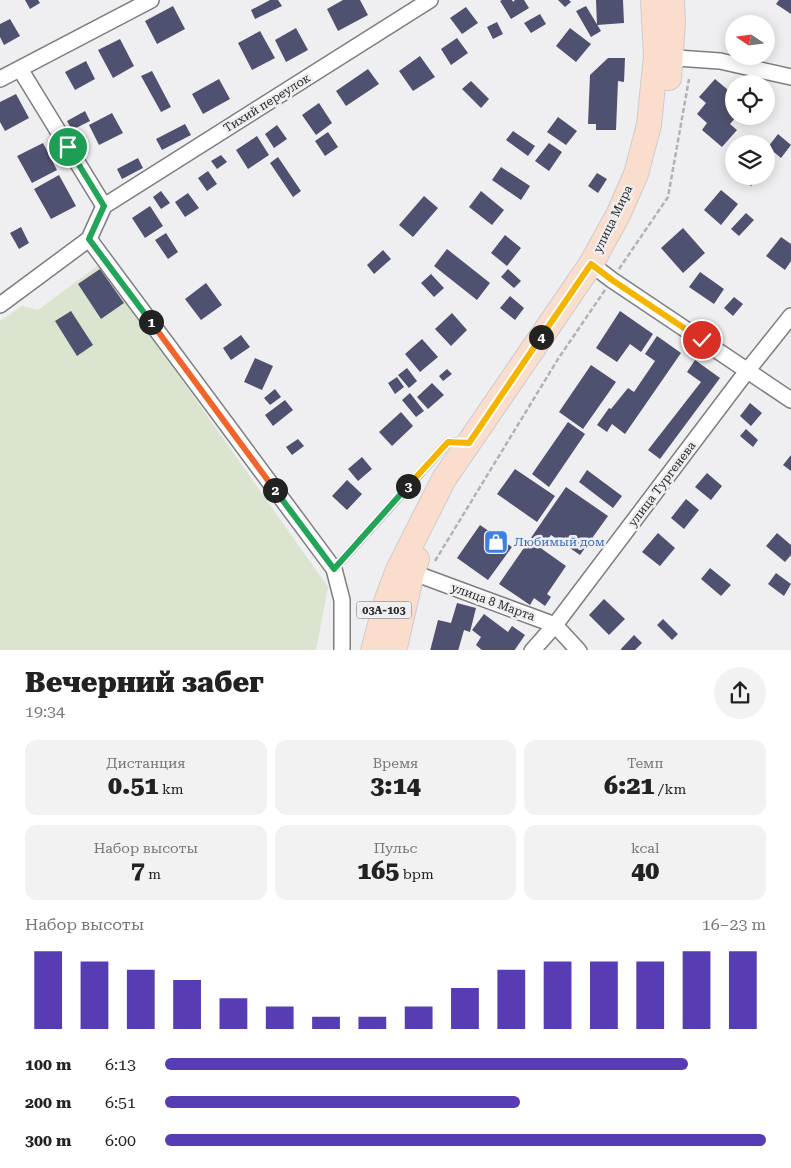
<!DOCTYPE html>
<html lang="ru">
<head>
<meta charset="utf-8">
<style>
	:root { --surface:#fff; --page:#f2f2f2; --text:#222; --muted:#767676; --accent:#583cb4 }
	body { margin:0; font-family:"Roboto Serif",serif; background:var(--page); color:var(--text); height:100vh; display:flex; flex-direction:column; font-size:19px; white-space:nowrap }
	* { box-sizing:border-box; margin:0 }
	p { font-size:16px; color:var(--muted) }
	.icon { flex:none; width:28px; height:28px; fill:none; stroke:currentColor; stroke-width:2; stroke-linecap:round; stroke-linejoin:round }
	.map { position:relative; height:650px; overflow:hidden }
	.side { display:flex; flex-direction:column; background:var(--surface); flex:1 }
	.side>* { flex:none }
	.needle { width:32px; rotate:283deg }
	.fabs { position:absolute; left:725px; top:15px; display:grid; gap:10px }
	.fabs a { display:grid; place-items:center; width:50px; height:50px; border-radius:50%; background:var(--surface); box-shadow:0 2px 12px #0003; font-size:25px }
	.pin { position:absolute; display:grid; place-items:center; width:42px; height:42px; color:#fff; margin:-21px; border:2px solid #fff; border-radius:50%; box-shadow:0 1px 5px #0007 }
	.km { position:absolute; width:25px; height:25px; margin:-12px; border-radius:50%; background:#222; color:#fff; font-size:14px; line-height:25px; text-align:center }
	.round { display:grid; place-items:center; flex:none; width:52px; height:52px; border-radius:26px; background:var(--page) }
	.head { display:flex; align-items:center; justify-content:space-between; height:85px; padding:0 25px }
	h1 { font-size:28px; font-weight:800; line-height:38px }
	.metrics { display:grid; grid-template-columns:repeat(3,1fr); gap:8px; height:85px; padding:5px 25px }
	.metrics div { display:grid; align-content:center; border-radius:12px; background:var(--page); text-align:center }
	.metrics b { font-size:25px; font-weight:800 }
	.metrics small { font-size:14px; font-weight:400 }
	.metrics p { font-size:14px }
	.chart { height:140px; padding:10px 25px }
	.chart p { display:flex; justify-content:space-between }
	.chart svg { width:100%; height:90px; margin-top:5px; stroke:var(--accent); stroke-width:6 }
	ul { padding:0 25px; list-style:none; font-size:16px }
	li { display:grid; grid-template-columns:80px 60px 1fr; align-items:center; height:38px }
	li i { height:12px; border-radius:6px; background:var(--accent) }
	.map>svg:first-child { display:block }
	.green { fill:#dae4ce }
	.building { fill:#4f5170 }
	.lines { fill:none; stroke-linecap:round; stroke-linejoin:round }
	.service-casing { stroke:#7e7e80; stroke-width:10 }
	.minor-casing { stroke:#7e7e80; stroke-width:18 }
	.primary-casing { stroke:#ccc; stroke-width:26 }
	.path { stroke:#b2b2b4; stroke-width:2.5; stroke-dasharray:5 2.5; stroke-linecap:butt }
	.service { stroke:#fff; stroke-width:8 }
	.minor { stroke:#fff; stroke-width:15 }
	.primary { stroke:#faddcc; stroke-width:24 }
	.split-1-casing { stroke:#fff; stroke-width:10 }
	.split-2-casing { stroke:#fff; stroke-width:10 }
	.split-3-casing { stroke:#fff; stroke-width:10 }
	.split-4-casing { stroke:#fff; stroke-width:10 }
	.split-5-casing { stroke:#fff; stroke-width:10 }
	.split-1 { stroke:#22a559; stroke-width:6 }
	.split-2 { stroke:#f0652b; stroke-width:6 }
	.split-3 { stroke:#22a559; stroke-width:6 }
	.split-4 { stroke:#f5b400; stroke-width:6 }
	.split-5 { stroke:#f5b400; stroke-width:6 }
	.labels { text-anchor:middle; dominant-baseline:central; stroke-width:5; stroke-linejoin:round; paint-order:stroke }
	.shield { fill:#efeff1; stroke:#646466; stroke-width:1 }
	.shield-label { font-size:11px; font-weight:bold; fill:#29292a }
	.street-label { font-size:12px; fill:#29292a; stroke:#efeff1 }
	.shop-label { font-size:12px; fill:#366cbe; stroke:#efeff1; text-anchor:start }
</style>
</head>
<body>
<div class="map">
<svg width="791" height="651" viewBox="0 0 791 651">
	<rect width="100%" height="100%" fill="#efeff1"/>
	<path class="green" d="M100 264 328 587 316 650H0V321L22 306 38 310Z"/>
	<path class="building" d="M25 0H38L40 3 30 9Z
		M270 0H278L282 6 255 19 251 10Z
		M343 0H360L368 15 338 31 327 9Z
		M502 0H512L513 2 515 0H524L529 8 511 19 500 1Z
		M558 0H569L571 2 565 7Z
		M596 0H623L624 23 597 25Z
		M779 0H791V14L776 4Z
		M173 6 185 29 157 44 145 21Z
		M586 6 601 31 591 37 576 11Z
		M466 7 478 23 462 34 450 18Z
		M540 14 546 24 531 33 524 23Z
		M10 19 20 36 4 45 0 37V24Z
		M497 22 503 34 493 39 487 27Z
		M296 28 308 50 286 62 275 40Z
		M570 28 591 44 576 62 556 46Z
		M260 31 275 58 252 70 238 43Z
		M457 38 468 53 451 65 441 49Z
		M120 39 134 66 113 78 98 50Z
		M420 56 435 77 413 91 399 71Z
		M608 58H625L624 82 618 81 616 130H596V124H588L590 75Z
		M86 61 95 79 75 90 65 72Z
		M368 69 379 84 346 106 336 91Z
		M152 71 171 107 161 112 141 76Z
		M219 79 230 99 203 114 192 94Z
		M715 79 734 95 728 103 734 108V116H737L730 124 737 130 722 147 702 130 707 123 697 114 706 103 699 97Z
		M471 81 489 99 481 108 462 89Z
		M16 94 29 118 5 131 0 122V102Z
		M319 103 332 123 316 135 302 115Z
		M85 111 90 121 72 130 67 121Z
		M112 113 123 133 99 145 89 125Z
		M558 117 577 131 566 145 547 132Z
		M185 124 191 135 162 150 156 139Z
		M277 125 287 139 274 148 265 134Z
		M513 131 535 146 528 156 506 140Z
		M328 132 338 147 325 156 315 141Z
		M778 134 791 145 781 158 768 147Z
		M257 136 269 155 248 169 236 150Z
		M43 143 57 170 32 183 17 156Z
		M549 143 562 152 549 171 535 161Z
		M221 155 227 162 217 169 211 161Z
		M278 157 301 191 293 197 270 163Z
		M138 158 143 168 122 179 117 169Z
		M501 167 530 186 521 200 492 180Z
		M208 171 217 184 207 191 198 178Z
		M597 173 607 179 598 193 588 186Z
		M59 175 76 206 51 219 34 189Z
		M739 176H760L751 186Z
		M721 190 738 204 721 225 704 210Z
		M161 191 170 203 161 209 153 197Z
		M481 191 504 210 492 225 469 207Z
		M188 193 199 208 185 217 175 202Z
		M424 196 438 208 413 237 399 225Z
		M150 206 163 226 145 238 132 218Z
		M746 213 754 220 739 236 731 229Z
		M21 227 29 243 19 249 10 233Z
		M683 228 705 253 683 273 661 248Z
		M166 233 178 252 168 259 155 240Z
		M505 235 521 248 507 266 491 253Z
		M781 237 791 244V261L785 270 766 256Z
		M447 249 490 283 477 300 434 266Z
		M383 250 391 259 374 274 367 265Z
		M100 269 124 303 101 319 78 284Z
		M508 269 521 281 514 288 501 277Z
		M700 272 724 289 714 304 689 287Z
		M431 274 444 288 434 297 421 283Z
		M206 283 222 305 201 320 185 299Z
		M510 296 524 308 515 320 500 308Z
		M734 297 743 304 733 316 724 308Z
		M71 311 93 345 77 356 55 321Z
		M620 311 653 334 641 352 630 344 617 362 596 348Z
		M452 313 467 330 451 346 435 329Z
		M241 335 250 347 231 360 223 348Z
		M657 336 681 353 625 434 612 424 607 432 597 425 609 408 611 409 628 388 634 392 655 361 645 354Z
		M422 339 438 357 420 372 405 354Z
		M255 358 273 366 262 390 244 382Z
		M695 360 720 378 660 459 648 450 701 382 687 372Z
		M591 365 616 382 583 429 559 412Z
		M407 368 417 381 409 388 398 375Z
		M447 369 452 374 443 381 439 376Z
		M397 377 404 387 395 394 388 383Z
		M432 383 444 395 428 409 417 397Z
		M275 389 281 397 270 405 264 398Z
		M410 393 424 411 416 417 402 400Z
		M285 400 293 410 273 426 265 415Z
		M750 403 762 413 751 426 740 416Z
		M401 412 413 426 392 446 379 432Z
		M568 422 585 434 549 487 532 474Z
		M746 429 758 440 753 447 740 436Z
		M298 439 304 446 292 455 286 447Z
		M791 455V471L783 465Z
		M362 457 372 469 358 481 348 469Z
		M515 469 555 496 537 522 497 494Z
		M587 470 622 496 613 508 579 482Z
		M707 473 722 486 711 500 695 487Z
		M347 480 362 494 347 510 332 496Z
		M566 487 608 516 580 555 551 535 542 549 566 566 547 594 551 597 545 606 534 598 530 605 499 584Z
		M686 499 699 510 684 529 671 518Z
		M480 525 512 547 488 580 457 558Z
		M658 533 675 548 660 566 642 552Z
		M777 533 791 545V555L785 562 766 546Z
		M710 568 731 585 721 596 701 579Z
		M776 573 791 584 784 596 768 584Z
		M604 599 625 619 609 635 589 615Z
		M457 603 476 608 470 632 464 630 458 651H430L438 620 451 623Z
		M484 614 508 632 512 626 525 635 514 651H483L476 645 481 637 472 630Z
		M663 619 678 634 672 640 657 625Z
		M634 635 642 643 634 651H622L621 649Z"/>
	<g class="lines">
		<defs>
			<path id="service" d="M334 569 448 442H465"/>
			<path id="minor" d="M662 57 720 61 791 77
				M20 69 104 206
				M0 79 151 0
				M89 239 334 569 342 600V651
				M591 264 612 280 791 400
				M0 305 89 239 104 206 430 0
				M404 572 425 577 555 625 579 651
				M532 651 555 625 747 371 791 316"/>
			<path id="primary" d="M669 78 673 22 672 0
				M373 651 386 602 398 570 444 479 591 264 618 215 636 174 649 125 656 56 653 0
				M394 651 412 573 417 559"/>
		</defs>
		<use href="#service" class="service-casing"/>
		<use href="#minor" class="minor-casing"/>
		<use href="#primary" class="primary-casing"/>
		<path class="path" d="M619 269 668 197 689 79
			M435 561 558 359 605 290"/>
		<use href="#service" class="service"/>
		<use href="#minor" class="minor"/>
		<use href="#primary" class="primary"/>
	</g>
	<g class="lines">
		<defs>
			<path id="split-1" d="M68 147 104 206 89 239 151 322"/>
			<path id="split-2" d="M151 322 275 490"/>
			<path id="split-3" d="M275 490 334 569 408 486"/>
			<path id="split-4" d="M408 486 448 442 469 443 541 337"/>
			<path id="split-5" d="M541 337 591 264 612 280 702 340"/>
		</defs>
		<use href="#split-1" class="split-1-casing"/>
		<use href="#split-2" class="split-2-casing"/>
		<use href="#split-3" class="split-3-casing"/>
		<use href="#split-4" class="split-4-casing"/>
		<use href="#split-5" class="split-5-casing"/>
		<use href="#split-1" class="split-1"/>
		<use href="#split-2" class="split-2"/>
		<use href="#split-3" class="split-3"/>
		<use href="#split-4" class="split-4"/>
		<use href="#split-5" class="split-5"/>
	</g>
	<defs>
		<symbol id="shop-square" viewBox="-11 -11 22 22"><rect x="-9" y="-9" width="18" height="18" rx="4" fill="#3f7fe0" stroke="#efeff1"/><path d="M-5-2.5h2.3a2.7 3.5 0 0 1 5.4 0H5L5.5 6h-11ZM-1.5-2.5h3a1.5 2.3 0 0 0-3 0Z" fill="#fff"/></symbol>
	</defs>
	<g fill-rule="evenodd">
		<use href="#shop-square" x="482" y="528" width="28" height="28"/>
	</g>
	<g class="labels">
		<rect class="shield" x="356.5" y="601.5" width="55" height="17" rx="4"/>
		<g class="shield-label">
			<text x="384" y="610">03А-103</text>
		</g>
		<g class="street-label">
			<text transform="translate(267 103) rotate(-32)">Тихий переулок</text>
			<text transform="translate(613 219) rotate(-64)">улица Мира</text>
			<text transform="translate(662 484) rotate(-53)">улица Тургенева</text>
			<text transform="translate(493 602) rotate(20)">улица 8 Марта</text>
		</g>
		<g class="shop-label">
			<text x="514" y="542">Любимый дом</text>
		</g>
	</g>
</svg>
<div class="fabs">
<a><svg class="needle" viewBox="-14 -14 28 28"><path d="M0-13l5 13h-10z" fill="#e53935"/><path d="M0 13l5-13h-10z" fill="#767676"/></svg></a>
<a><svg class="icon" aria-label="locate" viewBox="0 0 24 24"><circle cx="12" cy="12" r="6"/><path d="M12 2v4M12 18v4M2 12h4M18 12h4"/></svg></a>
<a><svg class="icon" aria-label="layers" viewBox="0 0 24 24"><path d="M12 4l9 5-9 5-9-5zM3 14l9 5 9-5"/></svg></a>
</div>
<div class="pin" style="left:68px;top:147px;background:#1e9e55"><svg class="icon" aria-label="arrive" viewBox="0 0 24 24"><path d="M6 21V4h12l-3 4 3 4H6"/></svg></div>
<div class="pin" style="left:702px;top:340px;background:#d93025"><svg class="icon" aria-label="check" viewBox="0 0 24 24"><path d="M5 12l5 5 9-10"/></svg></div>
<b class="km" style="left:151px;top:322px">1</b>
<b class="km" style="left:275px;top:490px">2</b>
<b class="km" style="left:408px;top:486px">3</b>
<b class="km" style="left:541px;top:337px">4</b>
</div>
<section class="side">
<div class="head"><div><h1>Вечерний забег</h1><p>19:34</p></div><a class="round"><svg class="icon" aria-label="share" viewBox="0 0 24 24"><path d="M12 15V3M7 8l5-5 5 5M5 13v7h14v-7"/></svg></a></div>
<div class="metrics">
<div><p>Дистанция</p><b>0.51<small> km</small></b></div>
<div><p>Время</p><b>3:14</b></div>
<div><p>Темп</p><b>6:21<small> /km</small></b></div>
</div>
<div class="metrics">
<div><p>Набор высоты</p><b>7<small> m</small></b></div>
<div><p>Пульс</p><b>165<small> bpm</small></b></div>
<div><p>kcal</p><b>40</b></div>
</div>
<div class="chart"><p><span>Набор высоты</span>16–23 m</p>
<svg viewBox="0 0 160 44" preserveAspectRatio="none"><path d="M5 44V6M15 44V11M25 44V15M35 44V20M45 44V29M55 44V33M65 44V38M75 44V38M85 44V33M95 44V24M105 44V15M115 44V11M125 44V11M135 44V11M145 44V6M155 44V6"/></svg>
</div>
<ul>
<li><b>100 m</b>6:13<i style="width:87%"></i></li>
<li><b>200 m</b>6:51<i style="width:59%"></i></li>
<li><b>300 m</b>6:00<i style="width:100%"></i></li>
</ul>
</section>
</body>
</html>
